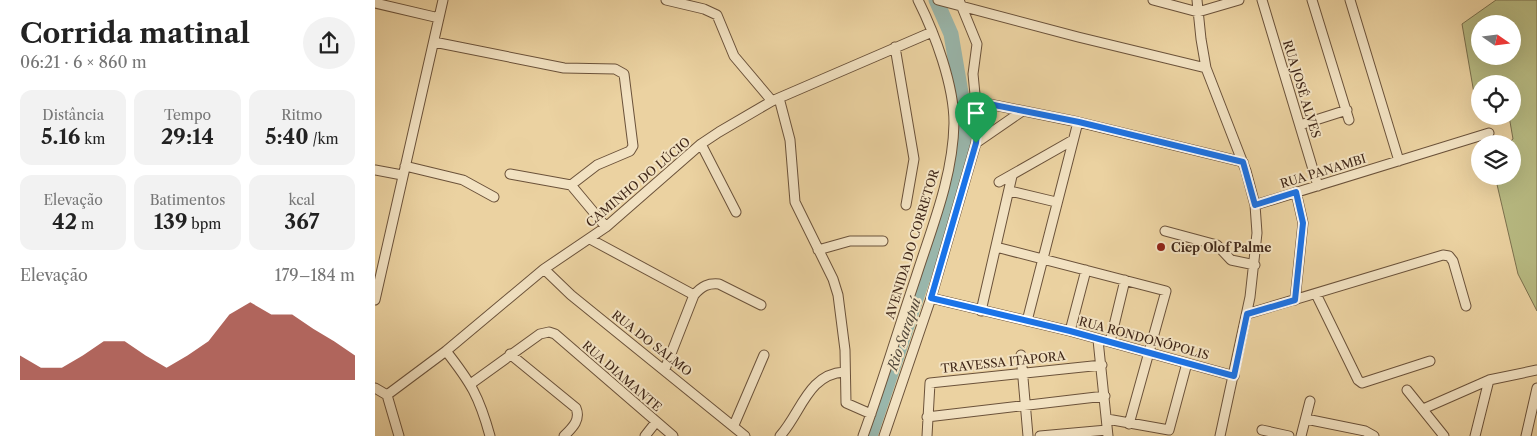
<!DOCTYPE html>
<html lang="pt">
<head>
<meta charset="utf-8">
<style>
	:root { --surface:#fff; --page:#f2f2f2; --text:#222; --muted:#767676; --accent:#8f2418 }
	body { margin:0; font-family:"Libre Caslon Text",serif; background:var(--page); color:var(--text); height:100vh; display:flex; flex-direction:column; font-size:19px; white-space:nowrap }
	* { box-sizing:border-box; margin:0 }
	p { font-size:16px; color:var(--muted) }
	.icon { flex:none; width:28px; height:28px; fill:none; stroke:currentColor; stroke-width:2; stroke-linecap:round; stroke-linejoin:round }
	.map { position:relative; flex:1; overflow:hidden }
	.side { display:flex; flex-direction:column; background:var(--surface); width:375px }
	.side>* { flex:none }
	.needle { width:32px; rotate:104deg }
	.controls { position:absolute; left:1096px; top:15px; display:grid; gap:10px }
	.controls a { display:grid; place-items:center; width:50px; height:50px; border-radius:50%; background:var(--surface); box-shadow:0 5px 20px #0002; font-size:25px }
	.pin { position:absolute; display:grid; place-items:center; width:42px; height:42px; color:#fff; margin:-51px -21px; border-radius:50% 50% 50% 0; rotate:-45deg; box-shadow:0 0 5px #0007 }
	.pin .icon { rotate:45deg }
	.round { display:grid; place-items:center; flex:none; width:52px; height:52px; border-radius:26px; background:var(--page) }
	.headline { display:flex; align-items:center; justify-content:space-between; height:85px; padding:0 20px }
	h1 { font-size:28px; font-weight:700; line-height:38px }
	.figures { display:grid; grid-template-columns:repeat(3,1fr); gap:8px; height:85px; padding:5px 20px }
	.figures div { display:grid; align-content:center; border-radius:12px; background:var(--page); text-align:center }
	.figures b { font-size:21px; font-weight:700 }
	.figures small { font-size:14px; font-weight:400 }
	.figures p { font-size:14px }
	.chart { height:140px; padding:10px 20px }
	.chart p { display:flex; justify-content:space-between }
	.chart svg { width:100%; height:90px; margin-top:5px; fill:var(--accent); opacity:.7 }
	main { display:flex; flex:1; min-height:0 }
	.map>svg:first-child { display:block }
	.green { fill:#b8bb83; stroke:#7c714e; fill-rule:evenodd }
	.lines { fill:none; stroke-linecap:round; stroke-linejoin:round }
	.river { stroke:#99b6ab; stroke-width:15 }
	.minor-casing { stroke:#6b523a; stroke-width:11 }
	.minor { stroke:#f2e2c2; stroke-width:9 }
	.route-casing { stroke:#fff; stroke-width:10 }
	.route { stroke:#1a73e8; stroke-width:6 }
	.poi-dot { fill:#8f2418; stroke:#f2e2c2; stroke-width:2 }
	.labels { text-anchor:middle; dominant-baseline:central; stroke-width:4; stroke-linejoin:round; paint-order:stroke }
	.street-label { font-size:12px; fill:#402718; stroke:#f2e2c2 }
	.poi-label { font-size:12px; font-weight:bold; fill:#402718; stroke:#f2e2c2; text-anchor:start }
	.water-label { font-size:14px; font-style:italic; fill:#564b3d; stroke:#f2e2c2 }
</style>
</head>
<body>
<main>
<section class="side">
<div class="headline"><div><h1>Corrida matinal</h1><p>06:21 · 6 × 860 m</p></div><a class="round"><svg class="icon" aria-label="share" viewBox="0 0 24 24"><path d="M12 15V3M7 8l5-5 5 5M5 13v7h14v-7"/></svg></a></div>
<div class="figures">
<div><p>Distância</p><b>5.16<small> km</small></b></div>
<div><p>Tempo</p><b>29:14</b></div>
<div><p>Ritmo</p><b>5:40<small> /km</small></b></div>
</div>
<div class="figures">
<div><p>Elevação</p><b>42<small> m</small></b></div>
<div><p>Batimentos</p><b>139<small> bpm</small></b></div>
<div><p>kcal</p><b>367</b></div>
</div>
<div class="chart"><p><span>Elevação</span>179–184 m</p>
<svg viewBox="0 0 160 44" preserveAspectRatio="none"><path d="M0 44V32L10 38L20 38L30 32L40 25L50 25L60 32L70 38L80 32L90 25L100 12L110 6L120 12L130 12L140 19L150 25L160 32V44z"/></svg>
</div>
</section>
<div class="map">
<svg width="1162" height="436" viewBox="0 0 1162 436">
	<rect width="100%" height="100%" fill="#ebd2a1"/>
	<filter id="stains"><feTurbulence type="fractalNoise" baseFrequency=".004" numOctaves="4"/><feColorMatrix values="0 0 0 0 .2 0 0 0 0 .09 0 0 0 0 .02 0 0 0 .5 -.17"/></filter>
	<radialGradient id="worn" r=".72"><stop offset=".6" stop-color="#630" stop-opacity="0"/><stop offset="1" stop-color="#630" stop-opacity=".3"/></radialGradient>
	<path class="green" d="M1121 0H1162V311L1143 274 1120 176H1138V144H1132L1138 139 1134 116H1138V84H1105V106L1101 105 1087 24ZM1105 24H1138V56H1105Z"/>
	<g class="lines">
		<path class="river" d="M495 436 586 165 591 122 576 34 561 0"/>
		<defs>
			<path id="minor" d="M291 0 329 9 342 15 359 56 397 101
				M563 0 703 37 831 68
				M778 0 823 12 864 0
				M822 0 826 39 831 68 871 171 880 205 882 233 875 297 845 436
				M887 0 943 186
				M937 0 974 120
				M975 0 1024 161
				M0 3 64 18
				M59 42 189 68 240 69 249 74 258 146 255 151 222 165 196 185 135 174
				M520 47 539 159 531 205
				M404 98 415 140 420 202 458 279 463 295 470 350 471 403 496 414
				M599 101 703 122 868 162
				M925 125 972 110
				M601 143 646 112
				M326 144 361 212
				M30 166 88 180 119 197
				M0 170 27 175
				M624 182 698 140
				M196 185 231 227
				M635 191 681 202
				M880 205 1114 133
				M790 231 842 245 856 260 880 265
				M215 239 319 295
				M621 247 791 291 754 424
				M443 250 475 241H508
				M169 269 196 295 370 436
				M941 294 983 380 987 383 1055 361
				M556 298 695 331 859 376
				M0 300 68 0
				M920 300 928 223 921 192
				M606 311 637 176
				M872 314 1068 255 1074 256 1078 261 1091 306
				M652 321 703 122
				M695 331 711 270
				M723 340 733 436
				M735 342 750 280
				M71 351C96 383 104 396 115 436
				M135 354 201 408C206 420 197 428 189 436
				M646 355 653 436
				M290 369 319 295C327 286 333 283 344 284L386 305
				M97 383 165 334 174 332 180 334 298 436
				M0 388 12 395
				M1032 390 1069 436
				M12 395 71 351 169 269 231 227 326 144 344 132 397 101 557 32
				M12 395 24 436
				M1048 409 1114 380 1162 370
				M552 417 730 396
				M732 419 794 430 812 363
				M931 419 990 431 999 436
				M359 425 389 355
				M887 430 914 436
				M270 436 281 422
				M405 436C426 413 433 374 469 372
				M488 436C507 384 523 330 541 277 557 227 578 177 579 123 579 85 560 34 543 0
				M509 436 556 298 601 143 603 125 598 74 602 44 584 0
				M552 436 555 383 727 365
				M665 436 732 430
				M926 436 935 401
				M1100 436 1114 380
				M1151 436 1162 388"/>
		</defs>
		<use href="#minor" class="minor-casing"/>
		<use href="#minor" class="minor"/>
	</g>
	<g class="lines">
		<defs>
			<path id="route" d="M599 101 704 122 868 162 880 205 921 192 928 223 920 300 872 314 859 376 695 331 556 298 601 143 603 125Z"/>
		</defs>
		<use href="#route" class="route-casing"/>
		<use href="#route" class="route"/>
	</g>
	<circle class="poi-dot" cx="786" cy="247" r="5"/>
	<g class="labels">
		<g class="street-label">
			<text transform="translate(927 89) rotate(73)">RUA JOSÉ ALVES</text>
			<text transform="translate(948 171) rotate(-17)">RUA PANAMBI</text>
			<text transform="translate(263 182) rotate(-40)">CAMINHO DO LÚCIO</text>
			<text transform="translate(537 244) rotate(-73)">AVENIDA DO CORRETOR</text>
			<text transform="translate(769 338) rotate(15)">RUA RONDONÓPOLIS</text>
			<text transform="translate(277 343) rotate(38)">RUA DO SALMO</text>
			<text transform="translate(628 362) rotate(-6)">TRAVESSA ITAPORA</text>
			<text transform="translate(247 376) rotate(41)">RUA DIAMANTE</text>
		</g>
		<g class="poi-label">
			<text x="796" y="247">Ciep Olof Palme</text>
		</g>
		<g class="water-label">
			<text transform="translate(529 334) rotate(-71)">Rio Sarapuí</text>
		</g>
	</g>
	<rect width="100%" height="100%" filter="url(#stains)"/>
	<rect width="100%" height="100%" fill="url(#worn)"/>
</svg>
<div class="controls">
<a><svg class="needle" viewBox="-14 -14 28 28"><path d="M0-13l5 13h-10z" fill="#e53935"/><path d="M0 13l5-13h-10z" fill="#767676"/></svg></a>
<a><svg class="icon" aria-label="locate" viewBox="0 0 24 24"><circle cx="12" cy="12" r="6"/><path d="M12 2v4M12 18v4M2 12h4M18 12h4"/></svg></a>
<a><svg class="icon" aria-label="layers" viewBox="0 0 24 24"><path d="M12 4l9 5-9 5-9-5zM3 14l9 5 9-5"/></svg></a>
</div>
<div class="pin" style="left:601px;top:143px;background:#1e9e55"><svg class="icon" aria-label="arrive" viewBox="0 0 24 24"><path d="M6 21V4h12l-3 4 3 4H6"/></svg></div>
</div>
</main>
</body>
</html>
